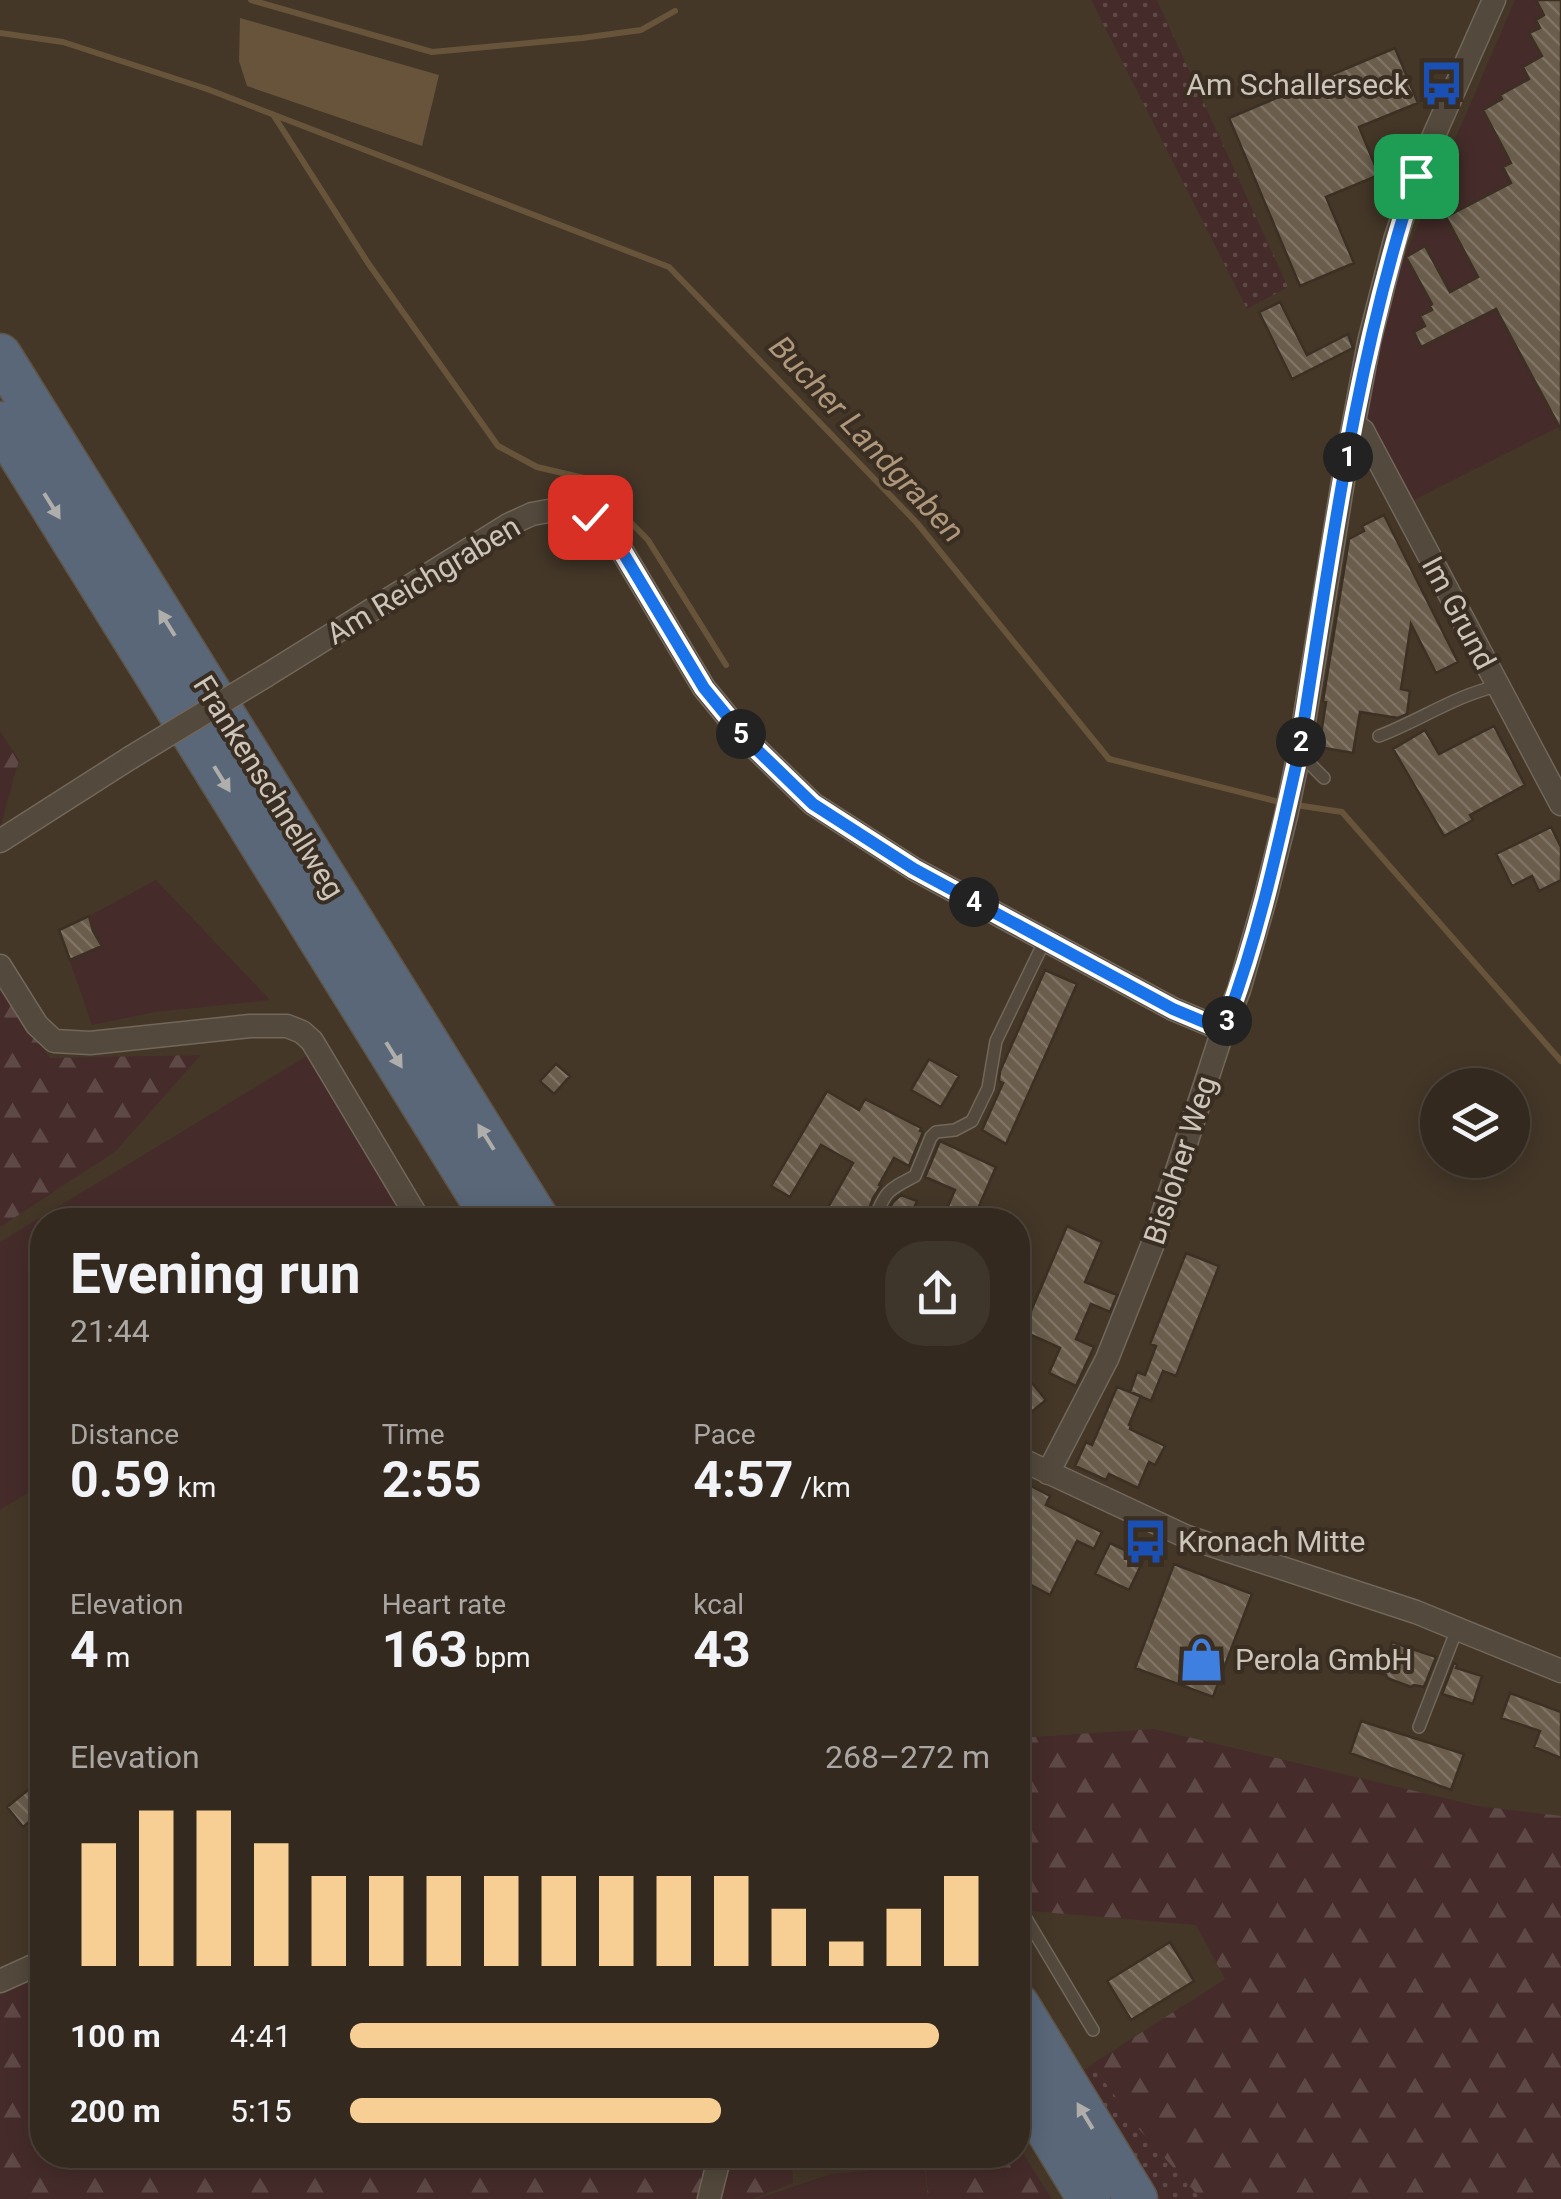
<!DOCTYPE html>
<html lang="en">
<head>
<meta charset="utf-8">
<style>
	:root { --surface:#33291e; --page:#3e352b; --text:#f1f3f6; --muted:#a9a6a4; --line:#4e453c; --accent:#f7cf94 }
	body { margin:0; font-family:Roboto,sans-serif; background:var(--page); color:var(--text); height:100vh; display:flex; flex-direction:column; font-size:38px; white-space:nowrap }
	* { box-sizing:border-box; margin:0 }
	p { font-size:32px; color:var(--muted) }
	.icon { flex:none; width:55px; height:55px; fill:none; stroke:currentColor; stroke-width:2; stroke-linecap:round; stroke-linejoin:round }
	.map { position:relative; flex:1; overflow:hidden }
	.side { position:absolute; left:30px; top:1208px; width:1000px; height:960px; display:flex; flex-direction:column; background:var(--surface); border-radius:40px; box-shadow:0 5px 25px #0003,0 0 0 2px var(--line) }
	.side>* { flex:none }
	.controls { position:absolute; left:1420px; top:1068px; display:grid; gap:20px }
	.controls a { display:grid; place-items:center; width:110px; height:110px; border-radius:50%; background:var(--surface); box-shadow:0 5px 25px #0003,0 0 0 2px var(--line); font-size:50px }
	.pin { position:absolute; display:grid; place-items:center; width:85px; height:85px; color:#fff; margin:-42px; border-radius:20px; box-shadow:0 5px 15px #0006 }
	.km { position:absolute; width:50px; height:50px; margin:-25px; border-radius:50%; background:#222; color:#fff; font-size:28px; line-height:50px; text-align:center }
	.round { display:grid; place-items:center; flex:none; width:105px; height:105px; border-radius:40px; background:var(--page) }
	.summary { display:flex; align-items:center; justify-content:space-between; height:170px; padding:0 40px }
	h1 { font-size:55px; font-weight:700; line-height:75px }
	.stats { display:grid; grid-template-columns:repeat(3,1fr); gap:15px; height:170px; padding:10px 40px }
	.stats div { display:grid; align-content:center }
	.stats b { font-size:50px; font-weight:700 }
	.stats small { font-size:28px; font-weight:400 }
	.stats p { font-size:28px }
	.chart { height:280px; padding:20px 40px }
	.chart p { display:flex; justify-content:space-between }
	.chart svg { width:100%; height:180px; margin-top:10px; stroke:var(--accent); stroke-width:6 }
	ul { padding:0 40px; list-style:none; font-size:32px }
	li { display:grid; grid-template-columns:160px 120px 1fr; align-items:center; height:75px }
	li i { height:25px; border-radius:12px; background:var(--accent) }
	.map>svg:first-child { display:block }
	.grass { fill:url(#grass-dots) }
	.forest { fill:url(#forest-firs) }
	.park { fill:#452c2a }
	.water { fill:#68543a }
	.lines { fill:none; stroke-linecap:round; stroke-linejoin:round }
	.stream { stroke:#68543a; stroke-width:6 }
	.building { fill:url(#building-back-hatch); stroke:#3b3023; stroke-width:2.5 }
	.service-casing { stroke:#71675b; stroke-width:14 }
	.minor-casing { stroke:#71675b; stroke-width:25 }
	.motorway-casing { stroke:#5e5447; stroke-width:45 }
	.service { stroke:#53493c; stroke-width:11 }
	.minor { stroke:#53493c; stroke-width:22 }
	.motorway { stroke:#596779; stroke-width:42 }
	.minor-bridge-casing { stroke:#71675b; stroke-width:25; stroke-linecap:butt }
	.minor-bridge { stroke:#53493c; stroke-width:22 }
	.oneway { fill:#b0aeaa }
	.route-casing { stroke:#fff; stroke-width:20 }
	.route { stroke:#1a73e8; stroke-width:12 }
	.labels { text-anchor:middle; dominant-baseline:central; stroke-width:8; stroke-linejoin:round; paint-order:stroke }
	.poi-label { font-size:30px; fill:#cdc5ba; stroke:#392e21; text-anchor:start }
	.street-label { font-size:30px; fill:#cdc5ba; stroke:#392e21 }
	.water-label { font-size:32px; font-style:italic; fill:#af977b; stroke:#392e21 }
</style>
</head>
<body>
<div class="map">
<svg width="1561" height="2199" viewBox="0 0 1561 2199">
	<defs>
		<pattern id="grass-dots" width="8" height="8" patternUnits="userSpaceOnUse" patternTransform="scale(2.5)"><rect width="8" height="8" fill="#452c2a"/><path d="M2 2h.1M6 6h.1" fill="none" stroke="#5f4947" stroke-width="1.8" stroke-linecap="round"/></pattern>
		<pattern id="forest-firs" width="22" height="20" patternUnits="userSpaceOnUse" patternTransform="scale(2.5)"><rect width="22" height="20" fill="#452c2a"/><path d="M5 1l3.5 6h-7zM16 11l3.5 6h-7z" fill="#5f4947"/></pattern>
		<pattern id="building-back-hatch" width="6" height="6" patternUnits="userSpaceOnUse" patternTransform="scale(2.5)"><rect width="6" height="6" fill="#6a5d4c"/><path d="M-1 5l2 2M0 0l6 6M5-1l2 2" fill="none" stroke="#7e7364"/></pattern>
	</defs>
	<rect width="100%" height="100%" fill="#443728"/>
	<path class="grass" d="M1091 0H1157L1288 287 1247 309Z
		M1092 2064 1139 2129 1201 2199H1158L1081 2073Z"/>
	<path class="forest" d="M0 731 19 760 0 829Z
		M0 981 50 1058 201 1055 115 1152 0 1227Z
		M1154 1729 1478 1806 1561 1816V2199H1201L1139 2129 1092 2064 1225 1979 1196 1925 1018 1910V1738Z
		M42 1976V2155H792L793 2183 753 2199H0V1995Z
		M1018 2145 1052 2199H928L925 2155H1018Z"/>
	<path class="park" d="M1515 0H1561V426L1410 502 1364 410 1400 267Z
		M156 880 270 1000 155 1012 92 1025 59 930 89 916Z
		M310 1054 410 1220H42V1484L0 1510V1242Z
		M924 2165 928 2199H757L831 2174Z"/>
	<path class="water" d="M240 18 439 75 422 146 247 86 239 61Z"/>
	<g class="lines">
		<path class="stream" d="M251 0 432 52 582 38 641 30 675 11
			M0 33 63 42 207 89 669 267 917 523 1109 759 1283 803
			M274 116 368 263 498 446 537 467 588 479 648 540 726 665
			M1296 805 1342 812 1561 1061"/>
	</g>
	<path class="building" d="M1536 0H1561V430L1496 309 1421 347 1414 332 1425 326 1420 316 1432 310 1430 306 1432 304 1406 257 1425 246 1450 292 1478 277 1446 217 1511 183 1503 167 1511 163 1483 110 1502 99 1500 95 1529 79 1523 67 1542 56 1529 33 1540 28 1536 20 1544 15Z
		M1395 48 1418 103 1359 127 1379 175 1326 197 1354 263 1300 286 1229 118Z
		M1280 302 1307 355 1348 334 1353 348 1292 379 1259 312Z
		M1384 515 1458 662 1436 673 1411 624 1401 689 1410 691 1407 714 1398 718 1360 712 1353 753 1319 747 1326 702 1323 701 1349 539 1364 531 1362 526Z
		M1494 726 1525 785 1470 815 1473 820 1444 836 1393 749 1425 730 1439 754Z
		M1551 827 1561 847V880L1539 891 1532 876 1512 886 1496 854Z
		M89 916 93 931 102 946 70 960 59 930Z
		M1045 970 1077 984 1006 1144 982 1130 1003 1083 999 1081 1000 1071Z
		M929 1059 959 1076 941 1107 911 1090Z
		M556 1064 570 1076 554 1094 540 1081Z
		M827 1091 859 1110 865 1099 921 1128 920 1131 923 1132 909 1166 894 1158 879 1185 881 1186 873 1198 865 1220H821L853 1163 821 1145 790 1197 771 1186Z
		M940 1141 996 1167 973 1220H942L955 1190 925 1177Z
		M901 1195 917 1201 909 1220H884L893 1202Z
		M1067 1226 1102 1242 1085 1282 1117 1295 1110 1312 1091 1304 1076 1339 1094 1347 1076 1386 1049 1373 1060 1348 1018 1329V1300L1031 1311Z
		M1186 1253 1219 1266 1176 1376 1163 1371 1151 1401 1130 1392 1137 1372 1145 1375 1156 1346 1150 1344Z
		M1018 1366 1046 1400 1018 1423Z
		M1117 1387 1141 1396 1129 1425 1131 1426 1130 1429 1165 1446 1155 1465 1149 1462 1138 1488 1109 1474 1106 1480 1075 1466 1086 1442 1092 1445Z
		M1018 1479 1050 1496 1046 1505 1102 1532 1094 1549 1077 1541 1050 1595 1018 1578Z
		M1110 1543 1144 1559 1129 1590 1095 1574Z
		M1174 1564 1252 1594 1213 1697 1135 1668Z
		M1392 1642 1436 1657 1424 1687 1414 1685 1411 1687 1387 1678 1386 1675 1381 1674Z
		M1454 1663 1457 1665 1456 1668 1482 1676 1473 1704 1442 1694Z
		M1510 1693 1561 1712V1758L1534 1747 1540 1731 1501 1718Z
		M1361 1721 1464 1754 1451 1790 1350 1753Z
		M34 1785 42 1796V1811L23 1827 7 1807Z
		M1170 1942 1194 1981 1131 2020 1107 1981Z"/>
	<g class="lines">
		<defs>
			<path id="service" d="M1379 736C1419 721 1456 695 1498 686
				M1299 753 1324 778
				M874 1220C886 1190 888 1190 915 1176L931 1137 936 1132 955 1130 972 1121 988 1088 996 1041 1045 940
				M1419 1727 1457 1629
				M1018 1905 1093 2030"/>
			<path id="minor" d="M1354 425 1363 431 1561 804
				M267 675 508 525 532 514 559 509 590 517 616 541 704 688 745 738 813 804 914 869 1173 1009 1223 1030
				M0 841 130 758
				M0 966 37 1025 54 1041 90 1043 250 1026H287L302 1032 312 1041 419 1220
				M1018 1458 1187 1537 1416 1612 1561 1671
				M1048 1473 1107 1359 1154 1241 1223 1030 1239 990 1265 899 1286 816 1299 753 1343 481 1369 342 1395 240 1416 176 1494 0
				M0 1981 42 1962
				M709 2199 720 2155"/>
			<path id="motorway" d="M0 355 538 1220
				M0 423 494 1220
				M1018 2005 1136 2199
				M1018 2082 1089 2199"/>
		</defs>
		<use href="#service" class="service-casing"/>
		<use href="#minor" class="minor-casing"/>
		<use href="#motorway" class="motorway-casing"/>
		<use href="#service" class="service"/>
		<use href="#minor" class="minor"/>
		<use href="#motorway" class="motorway"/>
		<defs>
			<path id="minor-bridge" d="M130 758 267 675"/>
		</defs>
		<use href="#minor-bridge" class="minor-bridge-casing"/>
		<use href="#minor-bridge" class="minor-bridge"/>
	</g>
	<defs><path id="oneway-solid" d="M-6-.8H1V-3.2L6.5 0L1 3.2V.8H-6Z" transform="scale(2.5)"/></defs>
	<g class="oneway">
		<use href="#oneway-solid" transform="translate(52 506) rotate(58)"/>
		<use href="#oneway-solid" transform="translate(167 623) rotate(-122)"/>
		<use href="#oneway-solid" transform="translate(222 779) rotate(58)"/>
		<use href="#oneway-solid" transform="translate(394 1055) rotate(58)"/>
		<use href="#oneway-solid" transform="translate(486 1137) rotate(-122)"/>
		<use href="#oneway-solid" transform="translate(1085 2116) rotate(-121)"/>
	</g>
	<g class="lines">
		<defs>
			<path id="route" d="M590 517 616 541 704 688 745 738 813 804 914 869 1173 1009 1223 1030C1258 940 1278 846 1299 752 1330 559 1354 363 1416 176"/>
		</defs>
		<use href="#route" class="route-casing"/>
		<use href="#route" class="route"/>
	</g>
	<defs>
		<symbol id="bus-bare" viewBox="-9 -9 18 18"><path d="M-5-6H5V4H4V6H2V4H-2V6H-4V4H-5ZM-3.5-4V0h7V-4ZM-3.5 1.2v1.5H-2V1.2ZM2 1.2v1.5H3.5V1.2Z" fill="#1a4fb4" stroke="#392e21" stroke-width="2.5" paint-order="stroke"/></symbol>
		<symbol id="shop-bare" viewBox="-9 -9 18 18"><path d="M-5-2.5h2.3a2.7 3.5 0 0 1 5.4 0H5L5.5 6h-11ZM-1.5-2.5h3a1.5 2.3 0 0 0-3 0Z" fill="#3f7fe0" stroke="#392e21" stroke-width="2.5" paint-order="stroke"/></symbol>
	</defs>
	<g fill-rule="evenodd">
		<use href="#bus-bare" x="1410" y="52" width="63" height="63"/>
		<use href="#bus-bare" x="1114" y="1510" width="63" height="63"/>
		<use href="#shop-bare" x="1170" y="1628" width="63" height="63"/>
	</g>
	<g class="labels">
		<g class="poi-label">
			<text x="1409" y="84" text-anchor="end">Am Schallerseck</text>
			<text x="1178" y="1541">Kronach Mitte</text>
			<text x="1235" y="1659">Perola GmbH</text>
		</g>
		<g class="street-label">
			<text transform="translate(423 580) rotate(-31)">Am Reichgraben</text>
			<text transform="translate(1459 613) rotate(62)">Im Grund</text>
			<text transform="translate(269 787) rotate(58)">Frankenschnellweg</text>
			<text transform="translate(1180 1160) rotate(-72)">Bisloher Weg</text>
		</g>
		<g class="water-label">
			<text transform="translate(867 439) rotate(47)">Bucher Landgraben</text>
		</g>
	</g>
</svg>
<div class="controls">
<a><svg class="icon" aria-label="layers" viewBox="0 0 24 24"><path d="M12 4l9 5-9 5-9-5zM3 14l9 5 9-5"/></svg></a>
</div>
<div class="pin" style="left:1416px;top:176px;background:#1e9e55"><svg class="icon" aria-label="arrive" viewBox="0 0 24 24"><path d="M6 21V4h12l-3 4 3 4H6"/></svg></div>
<div class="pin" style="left:590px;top:517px;background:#d93025"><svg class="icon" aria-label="check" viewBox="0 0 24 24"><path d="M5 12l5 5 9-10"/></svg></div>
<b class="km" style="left:1348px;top:457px">1</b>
<b class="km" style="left:1301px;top:742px">2</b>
<b class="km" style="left:1227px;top:1021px">3</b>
<b class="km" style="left:974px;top:902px">4</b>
<b class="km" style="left:741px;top:734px">5</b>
<section class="side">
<div class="summary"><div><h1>Evening run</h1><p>21:44</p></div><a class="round"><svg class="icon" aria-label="share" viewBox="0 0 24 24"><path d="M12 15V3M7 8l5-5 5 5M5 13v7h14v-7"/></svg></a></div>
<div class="stats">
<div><p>Distance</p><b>0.59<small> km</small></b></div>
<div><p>Time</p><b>2:55</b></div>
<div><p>Pace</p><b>4:57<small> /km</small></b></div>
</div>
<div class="stats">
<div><p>Elevation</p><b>4<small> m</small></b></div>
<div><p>Heart rate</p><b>163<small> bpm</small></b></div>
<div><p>kcal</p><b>43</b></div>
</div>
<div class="chart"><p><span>Elevation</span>268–272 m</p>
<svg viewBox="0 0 160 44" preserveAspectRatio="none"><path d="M5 44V14M15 44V6M25 44V6M35 44V14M45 44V22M55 44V22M65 44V22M75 44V22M85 44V22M95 44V22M105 44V22M115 44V22M125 44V30M135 44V38M145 44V30M155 44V22"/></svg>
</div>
<ul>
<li><b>100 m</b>4:41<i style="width:92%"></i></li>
<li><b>200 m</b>5:15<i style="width:58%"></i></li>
</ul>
</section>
</div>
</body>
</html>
